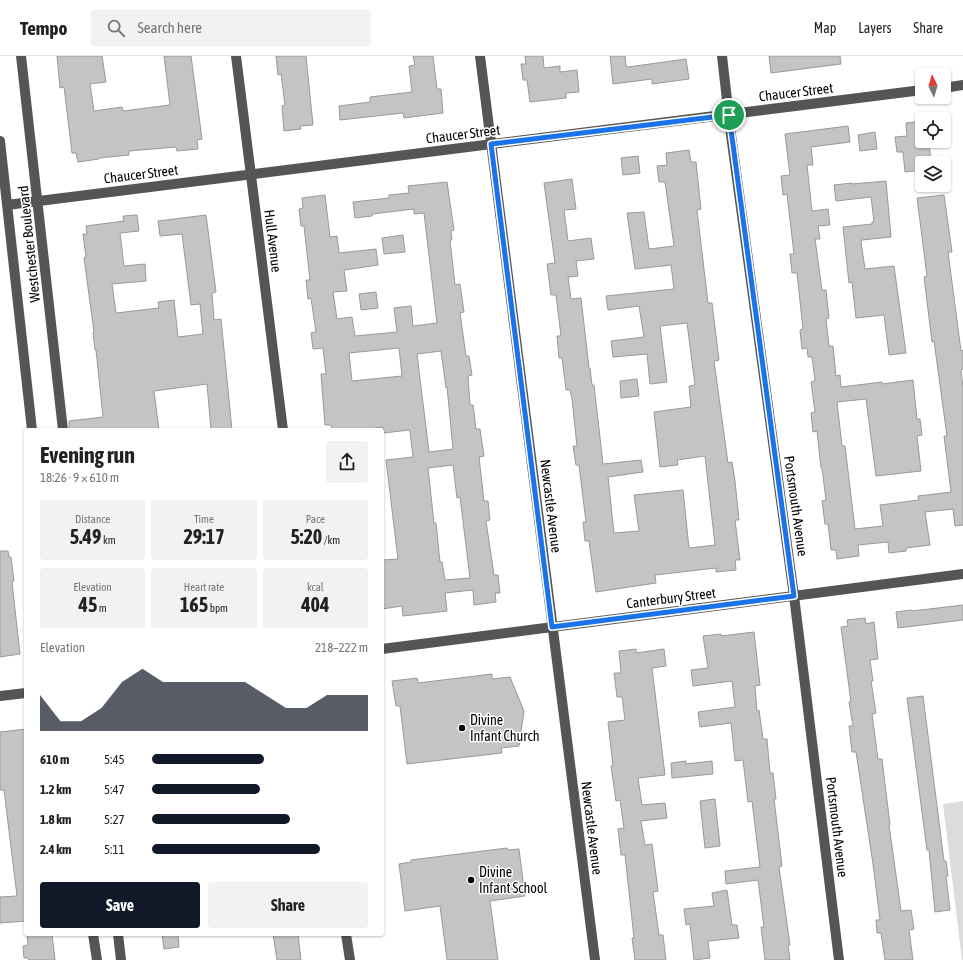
<!DOCTYPE html>
<html lang="en">
<head>
<meta charset="utf-8">
<style>
	:root { --surface:#fff; --page:#f2f2f2; --text:#222; --muted:#767676; --line:#e0e0e0; --accent:#111827 }
	body { margin:0; font-family:"Asap Condensed",sans-serif; background:var(--page); color:var(--text); height:100vh; display:flex; flex-direction:column; font-size:15px; white-space:nowrap }
	* { box-sizing:border-box; margin:0 }
	p { font-size:13px; color:var(--muted) }
	.icon { flex:none; width:22px; height:22px; fill:none; stroke:currentColor; stroke-width:2; stroke-linecap:round; stroke-linejoin:round }
	.map { position:relative; flex:1; overflow:hidden }
	.sheet { position:absolute; left:24px; top:372px; width:360px; height:508px; display:flex; flex-direction:column; background:var(--surface); border-radius:4px; box-shadow:0 1px 3px #0004 }
	.sheet>* { flex:none }
	.needle { width:26px; rotate:355deg }
	.fabs { position:absolute; left:915px; top:12px; display:grid; gap:8px }
	.fabs a { display:grid; place-items:center; width:36px; height:36px; border-radius:4px; background:var(--surface); box-shadow:0 1px 3px #0004; font-size:20px }
	.pin { position:absolute; display:grid; place-items:center; width:34px; height:34px; color:#fff; margin:-17px; border:2px solid #fff; border-radius:50%; box-shadow:0 1px 4px #0007 }
	.round { display:grid; place-items:center; flex:none; width:42px; height:42px; border-radius:4px; background:var(--page) }
	.headline { display:flex; align-items:center; justify-content:space-between; height:68px; padding:0 16px }
	h1 { font-size:22px; font-weight:700; line-height:30px }
	.metrics { display:grid; grid-template-columns:repeat(3,1fr); gap:6px; height:68px; padding:4px 16px }
	.metrics div { display:grid; align-content:center; border-radius:4px; background:var(--page); text-align:center }
	.metrics b { font-size:20px; font-weight:700 }
	.metrics small { font-size:11px; font-weight:400 }
	.metrics p { font-size:11px }
	.chart { height:112px; padding:8px 16px }
	.chart p { display:flex; justify-content:space-between }
	.chart svg { width:100%; height:72px; margin-top:4px; fill:var(--accent); opacity:.7 }
	.button { display:flex; gap:8px; margin-top:auto; padding:8px 16px }
	.button a { flex:1; height:46px; border-radius:4px; background:var(--accent); color:#fff; font-size:16px; font-weight:700; line-height:46px; text-align:center }
	.button a+a { background:var(--page); color:var(--text) }
	ul { padding:0 16px; list-style:none; font-size:13px }
	li { display:grid; grid-template-columns:64px 48px 1fr; align-items:center; height:30px }
	li i { height:10px; border-radius:5px; background:var(--accent) }
	header { display:flex; align-items:center; gap:24px; box-sizing:border-box; height:56px; padding:0 20px; background:var(--surface); border-bottom:1px solid var(--line) }
	header strong { font-size:19px }
	nav { display:flex; gap:22px; margin-inline-start:auto; font-size:14px }
	.search { width:280px; height:36px; background:var(--page); display:flex; align-items:center; gap:10px; box-sizing:border-box; padding:0 14px; border-radius:4px; color:var(--muted); font-size:15px }
	.map>svg:first-child { display:block }
	.green { fill:#dcdcdc }
	.building { fill:#c4c4c4; stroke:#999; fill-rule:evenodd }
	.lines { fill:none; stroke-linecap:round; stroke-linejoin:round }
	.minor { stroke:#555; stroke-width:10 }
	.route-casing { stroke:#fff; stroke-width:8 }
	.route { stroke:#1a73e8; stroke-width:5 }
	.poi-dot { fill:#000; stroke:#fff; stroke-width:1.5 }
	.labels { text-anchor:middle; dominant-baseline:central; stroke-width:3; stroke-linejoin:round; paint-order:stroke }
	.street-label { font-size:14px; fill:#000; stroke:#fff }
	.poi-label { font-size:14px; fill:#000; stroke:#fff; text-anchor:start }
</style>
</head>
<body>
<header>
<strong>Tempo</strong>
<div class="search"><svg class="icon" aria-label="search" viewBox="0 0 24 24"><circle cx="10" cy="10" r="6"/><path d="M15 15l6 6"/></svg>Search here</div>
<nav><a>Map</a><a>Layers</a><a>Share</a></nav>
</header>
<div class="map">
<svg width="963" height="904" viewBox="0 0 963 904">
	<rect width="100%" height="100%" fill="#fff"/>
	<path class="green" d="M963 745V904H962L943 748Z"/>
	<path class="building" d="M57 0H102L106 26 90 28 94 55 122 51 123 55 170 49 164 0H191L202 83 197 84 198 93 177 95 176 91 129 95V99L99 102V103L78 106 76 97H72L64 31 60 32Z
		M276 0H306L313 69 300 70 301 73 284 75 282 50 285 49 281 18 278 19Z
		M413 0H433L437 33H441L443 57 404 62 403 57 340 64 339 50 370 46V41L412 36 409 10 415 9Z
		M525 0H543L544 12 560 10V16L577 14 579 36 566 37V42L530 46 527 24H523L521 8H526Z
		M610 0H625L626 10 628 11 686 3 689 23 652 28V23L613 28Z
		M769 0H840L841 8 771 17Z
		M922 65V85H929L931 107H922V114L905 116 903 96H897L895 81 907 80 906 67Z
		M848 70 850 86 811 91 813 109H807L812 155 828 153 830 169 818 170 820 183H815L822 234H826L829 262 826 263 829 290H833L836 320 840 319 841 331 882 326V328L913 324 917 363H920L922 379 917 380 921 415 876 420 866 343 837 346 842 390H845L855 473 883 470 880 449 919 444 918 440 951 436 944 380H947L934 285 932 286 924 221 927 220 917 142 944 139 952 196H948L961 295 963 294V313L961 314 963 331V469L955 470 953 453 925 456 930 489 906 492V495L889 497 888 486 858 489 859 500 837 503 836 494H831L828 468H825L822 445 826 444 822 412H821L817 375 813 376 811 357 815 356 811 326 815 325 812 301H808L807 292 802 293 800 274 803 273 797 217H792L790 198H794L787 138 783 139 781 120 790 119 785 78Z
		M875 76 877 93 860 95 858 79Z
		M689 94 691 106H696L700 144 701 153 697 154 708 247H712L719 304 714 305 728 407 732 406 735 425 739 464H735L740 504H735L736 514 716 516V512L655 519 656 527 596 536 589 485H585L583 466H586L579 409H576L573 390H577L572 343 570 334H566L562 302H559L557 280H561L556 239H551L547 208 555 207 544 127 572 123 576 153 564 154 568 185 591 182 594 203 576 205 578 220 568 221 571 243 581 242 589 312H590L592 329H594L603 408 641 404 643 416 608 421 614 477 639 475 634 439 683 434 689 492 715 489 705 400 677 404 678 409 660 411 654 356 691 351 689 330 695 329 687 267 660 270 667 326 650 328 647 298 613 301 611 285 644 281 639 250 608 254 606 240 674 233 671 209 635 213 627 157 644 156 649 193 674 190 665 126H659L657 110 667 109 666 97Z
		M638 100 640 117 623 119 621 102Z
		M886 125 891 181 862 184 861 186 865 213 894 210 906 297 889 299 884 259 856 262 852 226 849 227 843 171 872 168V166H874L871 141 836 145 834 129 852 127V128Z
		M447 126 454 174 451 175 452 184H450L455 229 460 228 464 256 460 257 466 300H469L472 319 468 320 470 349H473L476 373H480L484 400 479 401 484 445H488L490 464 486 465 494 519H498L500 537H495L496 546 474 549 473 534 445 537 447 555 403 560 402 550 382 553V504L398 503 386 404 413 401 410 376 409 374 384 377 383 371 362 374H332L331 369H325L321 318H326L323 292 313 293 311 277 316 276 311 242 308 243 306 224H310L304 170H301L299 153 303 152 302 142 325 139 330 181 337 180 339 197 376 193 378 209 344 214 347 235 333 236 337 263 352 261 355 280 397 276 394 252 411 250 413 270 437 267 424 157 414 158V153L372 158V160L355 162 353 146 389 142V139L409 137 408 130ZM399 292 402 320 352 325 349 297ZM441 295 446 332 447 331 453 393 429 396 417 298ZM453 409 457 442 460 441 470 522 445 524 442 506H440L436 467H434L428 412Z
		M137 159 139 175 120 177 124 210 145 208 146 225 112 228 116 257 159 252 158 246 174 244 178 281 203 278 200 248 191 249 182 178 160 180 158 165 206 159 216 236 212 237 214 264 221 263 232 374H211L207 328 154 335 159 374H69V365L103 361 96 294H95L93 277 94 276 84 202 86 201 83 178H87L86 170 124 165 123 160Z
		M403 179 405 196 384 198 382 182Z
		M376 236 378 252 361 254 359 238Z
		M637 323 639 340 621 342 620 325Z
		M0 495H8L9 501H11L14 525 12 526 20 598 0 601Z
		M963 549V564L898 572 896 556 912 554V555Z
		M865 562 866 568 874 566 878 603 870 604 873 625H871L876 657 872 658 878 703H882L890 769H889L901 855 911 854 914 873 909 874 913 904H885L881 877H877L876 864H880L873 808 856 696H852L849 670H853L849 646H851L841 571 848 570 847 564Z
		M754 576 760 629 755 630 757 655 759 654 763 683H767L770 717H773L776 743H774L782 810 779 811 790 889H788L790 904H765L761 871H764L758 824 726 828 725 815 760 811 752 745 748 746 743 704 735 705 731 667 700 671 698 656 735 651 732 625 693 630 691 614 708 612 703 580 721 578V580Z
		M636 593V597L664 593 666 610 652 612 665 719 638 722 642 749 665 747 667 762 641 765 645 789 652 788 658 835 653 836 659 879H663L666 904H635L632 882H634L625 799H621L618 773 624 772 620 744 616 745 611 710H613L608 666 625 664 622 641H617L614 617H621L619 595Z
		M492 618V623L510 621 524 655 519 690 501 692 502 697 407 708 400 650H396L392 625 417 622 418 627Z
		M923 640 944 805H946L948 820H946L950 854 935 856 929 794H927L907 642Z
		M26 673V865L0 867V841L17 840 4 734H0V676Z
		M686 705V708L712 705 713 718 672 722 671 707Z
		M715 743 720 790 705 792 700 745Z
		M507 792 508 794 519 793 525 840 490 845 498 904H447L440 850 405 855 399 808 411 806V804Z
		M727 834 732 869H737L739 882 708 885 710 902 694 904 690 868 686 869 684 853 714 850 712 837Z
		M27 878H52L55 904H29L28 902H24L23 890 28 889Z
		M162 878H178L179 891 164 893Z
		M273 878H298L301 904H277Z"/>
	<g class="lines">
		<path class="minor" d="M21 0 63 374
			M236 0 283 374
			M480 0 595 904
			M722 0 731 79 794 540 839 904
			M944 32 963 29
			M0 85 32 374
			M7 149 922 34
			M382 593 963 518
			M0 640 26 637
			M93 878 97 904
			M118 878 121 904
			M346 878 350 904"/>
	</g>
	<g class="lines">
		<defs>
			<path id="route" d="M729 59 794 540 552 571 491 88Z"/>
		</defs>
		<use href="#route" class="route-casing"/>
		<use href="#route" class="route"/>
	</g>
	<g class="poi-dot">
		<circle cx="462" cy="672" r="4"/>
		<circle cx="471" cy="824" r="4"/>
	</g>
	<g class="labels">
		<g class="street-label">
			<text transform="translate(796 36) rotate(-7)">Chaucer Street</text>
			<text transform="translate(463 78) rotate(-7)">Chaucer Street</text>
			<text transform="translate(141 118) rotate(-7)">Chaucer Street</text>
			<text transform="translate(273 185) rotate(83)">Hull Avenue</text>
			<text transform="translate(29 188) rotate(-96)">Westchester Boulevard</text>
			<text transform="translate(551 450) rotate(83)">Newcastle Avenue</text>
			<text transform="translate(796 450) rotate(82)">Portsmouth Avenue</text>
			<text transform="translate(671 542) rotate(-7)">Canterbury Street</text>
			<text transform="translate(837 771) rotate(83)">Portsmouth Avenue</text>
			<text transform="translate(592 772) rotate(83)">Newcastle Avenue</text>
		</g>
		<g class="poi-label">
			<text x="470" y="664">Divine<tspan x="470" dy="16">Infant Church</tspan></text>
			<text x="479" y="816">Divine<tspan x="479" dy="16">Infant School</tspan></text>
		</g>
	</g>
</svg>
<div class="fabs">
<a><svg class="needle" viewBox="-14 -14 28 28"><path d="M0-13l5 13h-10z" fill="#e53935"/><path d="M0 13l5-13h-10z" fill="#767676"/></svg></a>
<a><svg class="icon" aria-label="locate" viewBox="0 0 24 24"><circle cx="12" cy="12" r="6"/><path d="M12 2v4M12 18v4M2 12h4M18 12h4"/></svg></a>
<a><svg class="icon" aria-label="layers" viewBox="0 0 24 24"><path d="M12 4l9 5-9 5-9-5zM3 14l9 5 9-5"/></svg></a>
</div>
<div class="pin" style="left:729px;top:59px;background:#1e9e55"><svg class="icon" aria-label="arrive" viewBox="0 0 24 24"><path d="M6 21V4h12l-3 4 3 4H6"/></svg></div>
<section class="sheet">
<div class="headline"><div><h1>Evening run</h1><p>18:26 · 9 × 610 m</p></div><a class="round"><svg class="icon" aria-label="share" viewBox="0 0 24 24"><path d="M12 15V3M7 8l5-5 5 5M5 13v7h14v-7"/></svg></a></div>
<div class="metrics">
<div><p>Distance</p><b>5.49<small> km</small></b></div>
<div><p>Time</p><b>29:17</b></div>
<div><p>Pace</p><b>5:20<small> /km</small></b></div>
</div>
<div class="metrics">
<div><p>Elevation</p><b>45<small> m</small></b></div>
<div><p>Heart rate</p><b>165<small> bpm</small></b></div>
<div><p>kcal</p><b>404</b></div>
</div>
<div class="chart"><p><span>Elevation</span>218–222 m</p>
<svg viewBox="0 0 160 44" preserveAspectRatio="none"><path d="M0 44V22L10 38L20 38L30 30L40 14L50 6L60 14L70 14L80 14L90 14L100 14L110 22L120 30L130 30L140 22L150 22L160 22V44z"/></svg>
</div>
<ul>
<li><b>610 m</b>5:45<i style="width:52%"></i></li>
<li><b>1.2 km</b>5:47<i style="width:50%"></i></li>
<li><b>1.8 km</b>5:27<i style="width:64%"></i></li>
<li><b>2.4 km</b>5:11<i style="width:78%"></i></li>
</ul>
<div class="button"><a>Save</a><a>Share</a></div>
</section>
</div>
</body>
</html>
